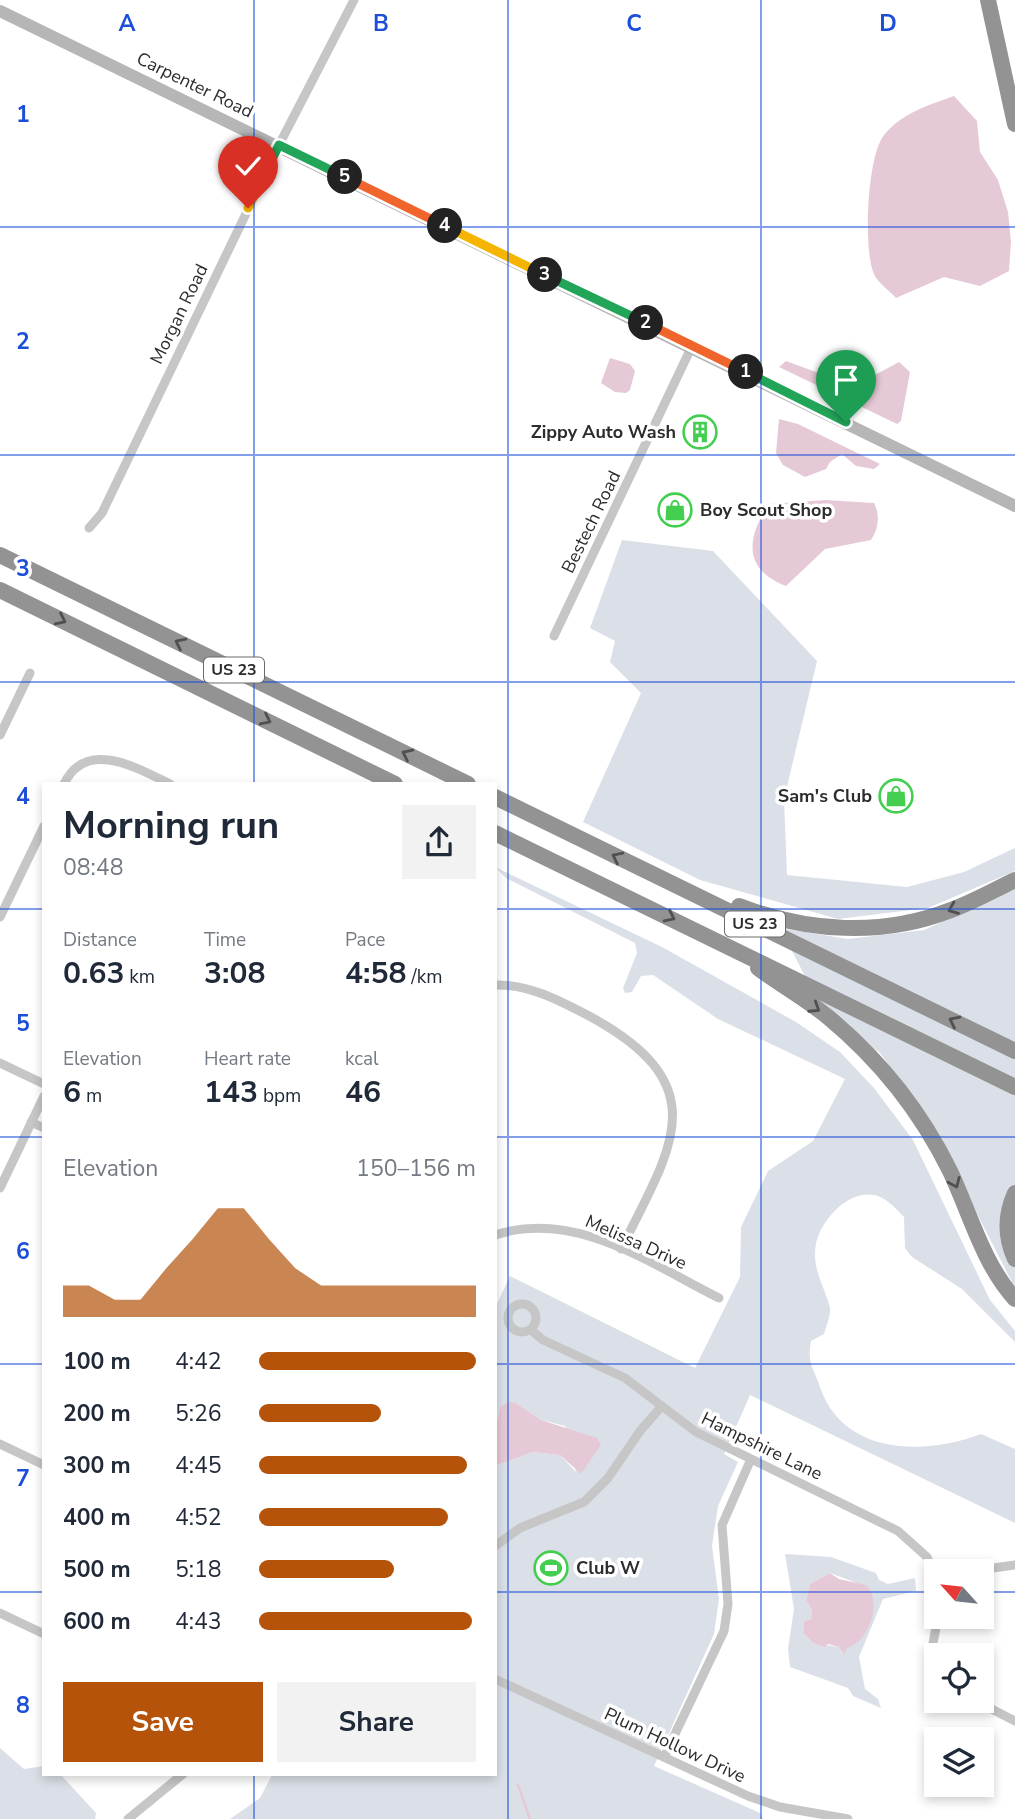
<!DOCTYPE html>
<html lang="en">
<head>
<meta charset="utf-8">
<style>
	:root { --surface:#fff; --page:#f2f2f3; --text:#1f2937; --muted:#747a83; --accent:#b45309 }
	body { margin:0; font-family:"Nunito Sans",sans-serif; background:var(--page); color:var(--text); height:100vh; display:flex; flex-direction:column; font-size:26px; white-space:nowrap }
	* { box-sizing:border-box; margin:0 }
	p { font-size:23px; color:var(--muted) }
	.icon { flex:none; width:38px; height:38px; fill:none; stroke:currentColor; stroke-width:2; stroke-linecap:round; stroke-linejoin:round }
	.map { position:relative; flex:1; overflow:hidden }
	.drawer { position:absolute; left:42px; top:782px; width:455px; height:994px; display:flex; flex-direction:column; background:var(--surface); border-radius:0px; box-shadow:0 4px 10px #0003 }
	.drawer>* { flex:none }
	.needle { width:46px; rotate:297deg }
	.tools { position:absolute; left:924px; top:1559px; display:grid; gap:14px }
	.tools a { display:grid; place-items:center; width:70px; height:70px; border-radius:0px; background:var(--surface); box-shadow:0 4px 10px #0003; font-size:35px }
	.pin { position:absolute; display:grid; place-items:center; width:60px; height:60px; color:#fff; margin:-72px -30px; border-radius:50% 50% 50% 0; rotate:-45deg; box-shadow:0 0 7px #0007 }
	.pin .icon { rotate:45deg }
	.km { position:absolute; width:35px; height:35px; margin:-18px; border-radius:50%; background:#222; color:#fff; font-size:19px; line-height:35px; text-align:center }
	.round { display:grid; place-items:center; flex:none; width:74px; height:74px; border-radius:0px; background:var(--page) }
	.head { display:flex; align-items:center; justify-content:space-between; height:119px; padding:0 21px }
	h1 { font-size:38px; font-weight:700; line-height:52px }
	.figures { display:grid; grid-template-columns:repeat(3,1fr); gap:10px; height:119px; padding:7px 21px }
	.figures div { display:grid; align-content:center }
	.figures b { font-size:30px; font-weight:700 }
	.figures small { font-size:19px; font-weight:400 }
	.figures p { font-size:19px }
	.chart { height:196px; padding:14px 21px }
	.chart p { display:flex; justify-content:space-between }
	.chart svg { width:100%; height:126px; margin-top:7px; fill:var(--accent); opacity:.7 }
	.button { display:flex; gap:14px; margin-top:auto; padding:14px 21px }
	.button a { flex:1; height:80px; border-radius:0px; background:var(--accent); color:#fff; font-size:28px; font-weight:700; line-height:80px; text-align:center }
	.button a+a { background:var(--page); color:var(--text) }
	ul { padding:0 21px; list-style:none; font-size:23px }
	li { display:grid; grid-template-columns:112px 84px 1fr; align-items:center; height:52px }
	li i { height:18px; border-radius:9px; background:var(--accent) }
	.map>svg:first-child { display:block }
	.green { fill:#dbe0e8; fill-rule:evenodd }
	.water { fill:#e6c9d6 }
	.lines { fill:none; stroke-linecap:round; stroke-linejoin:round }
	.stream { stroke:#e6c9d6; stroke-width:2.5 }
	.street { stroke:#c6c6c6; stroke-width:9 }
	.secondary { stroke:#b6b6b6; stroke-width:12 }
	.highway { stroke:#939393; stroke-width:16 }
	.oneway { stroke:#505050 }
	.split-1-casing { stroke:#fff; stroke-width:14 }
	.split-2-casing { stroke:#fff; stroke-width:14 }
	.split-3-casing { stroke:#fff; stroke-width:14 }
	.split-4-casing { stroke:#fff; stroke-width:14 }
	.split-5-casing { stroke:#fff; stroke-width:14 }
	.split-6-casing { stroke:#fff; stroke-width:14 }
	.split-7-casing { stroke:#fff; stroke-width:14 }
	.split-1 { stroke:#22a559; stroke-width:9 }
	.split-2 { stroke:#f0652b; stroke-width:9 }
	.split-3 { stroke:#22a559; stroke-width:9 }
	.split-4 { stroke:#f5b400; stroke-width:9 }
	.split-5 { stroke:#f0652b; stroke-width:9 }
	.split-6 { stroke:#22a559; stroke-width:9 }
	.split-7 { stroke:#f5b400; stroke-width:9 }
	.grid { fill:none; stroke:#1d4ed8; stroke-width:2; stroke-opacity:0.55 }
	.labels { text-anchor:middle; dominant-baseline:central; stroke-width:7; stroke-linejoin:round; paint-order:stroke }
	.shield { fill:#fff; stroke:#6b6b6b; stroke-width:2 }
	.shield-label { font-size:16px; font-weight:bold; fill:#2c2c2c }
	.street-label { font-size:18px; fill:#2c2c2c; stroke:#fff }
	.poi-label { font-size:18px; font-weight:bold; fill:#2c2c2c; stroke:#fff; text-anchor:end }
	.grid-label { font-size:23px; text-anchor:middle; font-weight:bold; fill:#1d4ed8; stroke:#fff; stroke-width:7; stroke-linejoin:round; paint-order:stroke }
</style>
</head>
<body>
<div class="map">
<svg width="1015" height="1819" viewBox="0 0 1015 1819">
	<rect width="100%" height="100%" fill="#fff"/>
	<path class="green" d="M622 540 713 551 817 661 784 799 787 875 907 887 964 872 1015 848V871L928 908 838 919 700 880 583 822 641 693 610 662 615 641 590 628Z
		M495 867 662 947 796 1022 840 1052 874 1088 913 1140 990 1300 1015 1331V1342L962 1289 912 1257 905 1248 904 1217C898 1211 891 1203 884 1199 855 1182 821 1218 816 1244 811 1268 825 1287 830 1308 831 1315 826 1327 824 1334L811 1341C807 1363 813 1367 820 1387 843 1455 924 1456 981 1434L1015 1449V1523L750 1395 724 1454 738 1462 718 1506 712 1546 719 1599 714 1634 654 1766 760 1813 763 1819H230L260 1798 272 1775 495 1774V1466L533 1452 560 1455 576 1472 565 1426 541 1420 516 1403 498 1416 495 1427V1308L510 1276 695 1368 740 1277 741 1227 768 1171 813 1141 845 1079 718 1019 653 975 641 976 632 992 625 993 623 988 637 953 635 943 506 878Z
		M1015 889V1288L928 1118 880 1053 819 1003 780 928 848 939 924 930Z
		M785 1554 831 1557 876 1573 879 1580 888 1584 915 1578 916 1591 883 1599 859 1657 865 1689 878 1699 881 1708 853 1696 848 1688 790 1667 788 1649 794 1609ZM830 1573 862 1585 843 1654 839 1647 813 1643 803 1633 804 1621 811 1619 812 1611 806 1600 810 1584Z
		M0 1748 24 1769 44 1766V1774L61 1775 96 1813 95 1819H0Z"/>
	<path class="water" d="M954 96 977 121 980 152 998 180 1008 212 1011 242 1009 271 980 286 944 277 896 298C890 291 877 282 874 274 863 250 867 156 884 135 901 114 928 105 954 96Z
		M610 358 630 364 635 371 630 390 626 393 615 392 601 383Z
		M786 361 870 392 873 376 899 362 910 372 901 421 897 424 779 367Z
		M779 419 798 424 880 464 874 469 856 466 842 454 830 462 826 469 805 477 783 465 776 453Z
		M826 500 874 503C880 515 879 528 871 540L825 549 786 586C742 569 747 537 769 504Z
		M508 1402 516 1403 541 1420 597 1438 601 1445 581 1474 560 1455 533 1452 495 1466V1427L501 1407Z
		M830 1573 839 1579 866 1585C883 1602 869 1642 847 1648L844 1655 839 1647 828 1644 825 1647 813 1643 803 1633 804 1621 811 1619 812 1611 806 1600 810 1584Z"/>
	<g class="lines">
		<path class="stream" d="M518 1785 530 1819"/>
		<path class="street" d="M89 528 102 513 279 145 354 0
			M554 636 692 346
			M0 735 30 673
			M64 784C86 738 137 768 170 784
			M0 917 44 826
			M495 985C530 984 562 1002 591 1017 717 1086 672 1147 621 1249
			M0 1063 44 1084
			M31 1122 44 1128
			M0 1188 44 1096
			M495 1235C575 1209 649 1263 719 1298
			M508 1318a14 14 0 1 1 28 0a14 14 0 1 1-28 0Z
			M530 1329 543 1340 625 1378 696 1432 898 1531 927 1557 936 1577
			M0 1444 44 1465
			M495 1546 520 1528 584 1502 608 1478 640 1431 662 1406
			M964 1572 1015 1565
			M0 1613 44 1634
			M936 1677 931 1654 938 1617
			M495 1679 748 1796 780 1807 848 1819
			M976 1701 1015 1721
			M664 1757 724 1631 728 1604 722 1525 751 1459
			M128 1819 183 1774"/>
		<path class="secondary" d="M0 11 1015 506"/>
		<path class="highway" d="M988 0 1015 124
			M0 555 468 784
			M0 590 395 784
			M495 797 1015 1051
			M495 833 1015 1087
			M739 906C807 932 882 937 951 910 973 902 994 890 1015 880
			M758 968C781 985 806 999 828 1017 880 1060 920 1110 950 1171 970 1213 983 1264 1015 1299
			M1015 1193C1005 1215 1005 1237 1015 1259"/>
	</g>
	<defs><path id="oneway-chevron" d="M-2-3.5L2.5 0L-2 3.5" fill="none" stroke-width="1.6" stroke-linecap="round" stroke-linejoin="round" transform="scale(1.75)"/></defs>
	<g class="oneway">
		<use href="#oneway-chevron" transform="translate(61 620) rotate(26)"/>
		<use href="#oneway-chevron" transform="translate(180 643) rotate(-154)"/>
		<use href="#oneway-chevron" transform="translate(266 720) rotate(26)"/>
		<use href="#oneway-chevron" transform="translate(407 754) rotate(-154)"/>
		<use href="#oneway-chevron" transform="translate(617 857) rotate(-154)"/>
		<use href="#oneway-chevron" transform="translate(953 909) rotate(158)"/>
		<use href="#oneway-chevron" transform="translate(670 917) rotate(26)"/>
		<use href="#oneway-chevron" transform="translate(815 1008) rotate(33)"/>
		<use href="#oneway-chevron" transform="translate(954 1021) rotate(-154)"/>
		<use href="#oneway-chevron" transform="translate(955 1183) rotate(66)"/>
	</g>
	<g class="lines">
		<defs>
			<path id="split-1" d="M746 372 846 422"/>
			<path id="split-2" d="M646 323 746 372"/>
			<path id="split-3" d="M545 275 646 323"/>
			<path id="split-4" d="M445 226 545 275"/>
			<path id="split-5" d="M345 177 445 226"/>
			<path id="split-6" d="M262 179 279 145 345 177"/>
			<path id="split-7" d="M248 208 262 179"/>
		</defs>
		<use href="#split-1" class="split-1-casing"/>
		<use href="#split-2" class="split-2-casing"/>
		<use href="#split-3" class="split-3-casing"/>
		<use href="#split-4" class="split-4-casing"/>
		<use href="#split-5" class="split-5-casing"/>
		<use href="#split-6" class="split-6-casing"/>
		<use href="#split-7" class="split-7-casing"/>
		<use href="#split-1" class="split-1"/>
		<use href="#split-2" class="split-2"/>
		<use href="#split-3" class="split-3"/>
		<use href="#split-4" class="split-4"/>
		<use href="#split-5" class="split-5"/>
		<use href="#split-6" class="split-6"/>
		<use href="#split-7" class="split-7"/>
	</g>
	<path class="grid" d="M254 0V784M508 0V1819M761 0V1819M0 227H1015M0 455H1015M0 682H1015M0 909H44M495 909H1015M0 1137H44M495 1137H1015M0 1364H44M495 1364H1015M0 1592H44M495 1592H936M982 1592H1015M254 1774V1819"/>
	<defs>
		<symbol id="building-ring" viewBox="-11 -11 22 22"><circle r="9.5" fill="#fff" stroke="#43ce50" stroke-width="1.5"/><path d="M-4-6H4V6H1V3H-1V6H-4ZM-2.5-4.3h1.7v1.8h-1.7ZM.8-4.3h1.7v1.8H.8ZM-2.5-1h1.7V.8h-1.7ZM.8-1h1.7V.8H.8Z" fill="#43ce50"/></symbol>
		<symbol id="shop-ring" viewBox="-11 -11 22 22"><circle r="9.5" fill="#fff" stroke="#43ce50" stroke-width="1.5"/><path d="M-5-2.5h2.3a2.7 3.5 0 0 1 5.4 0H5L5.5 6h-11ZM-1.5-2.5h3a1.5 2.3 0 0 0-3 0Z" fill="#43ce50"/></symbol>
		<symbol id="stadium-ring" viewBox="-11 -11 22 22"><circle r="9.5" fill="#fff" stroke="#43ce50" stroke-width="1.5"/><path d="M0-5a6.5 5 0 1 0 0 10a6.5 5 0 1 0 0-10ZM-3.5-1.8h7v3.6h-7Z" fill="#43ce50"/></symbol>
	</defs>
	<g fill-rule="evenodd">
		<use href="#building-ring" x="681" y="413" width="38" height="38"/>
		<use href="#shop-ring" x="656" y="491" width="38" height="38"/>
		<use href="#shop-ring" x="877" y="777" width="38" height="38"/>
		<use href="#stadium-ring" x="532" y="1549" width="38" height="38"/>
	</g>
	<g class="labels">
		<g class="shield">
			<rect x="204" y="657.5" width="60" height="25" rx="5"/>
			<rect x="725" y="911.5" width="60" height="25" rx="5"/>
		</g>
		<g class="shield-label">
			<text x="234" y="670">US 23</text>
			<text x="755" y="924">US 23</text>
		</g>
		<g class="street-label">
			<text transform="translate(195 85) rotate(26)">Carpenter Road</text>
			<text transform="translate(179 314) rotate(-64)">Morgan Road</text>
			<text transform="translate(591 522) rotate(-64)">Bestech Road</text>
			<text transform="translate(636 1242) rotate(24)">Melissa Drive</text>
			<text transform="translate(762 1446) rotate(26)">Hampshire Lane</text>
			<text transform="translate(675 1745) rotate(25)">Plum Hollow Drive</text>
		</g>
		<g class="poi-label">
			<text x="676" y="432">Zippy Auto Wash</text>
			<text x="700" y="510" text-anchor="start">Boy Scout Shop</text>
			<text x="872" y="796">Sam's Club</text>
			<text x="576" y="1568" text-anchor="start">Club W</text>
		</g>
	</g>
	<g class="grid-label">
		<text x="127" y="31">A</text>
		<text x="381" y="31">B</text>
		<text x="634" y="31">C</text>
		<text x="888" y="31">D</text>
		<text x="23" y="122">1</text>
		<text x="23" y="349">2</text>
		<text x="23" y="576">3</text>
		<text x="23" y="804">4</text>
		<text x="23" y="1031">5</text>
		<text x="23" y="1259">6</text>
		<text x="23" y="1486">7</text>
		<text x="23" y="1713">8</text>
	</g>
</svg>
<div class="tools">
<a><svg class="needle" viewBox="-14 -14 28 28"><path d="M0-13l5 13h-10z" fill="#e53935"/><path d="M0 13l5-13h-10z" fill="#747a83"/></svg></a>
<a><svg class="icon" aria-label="locate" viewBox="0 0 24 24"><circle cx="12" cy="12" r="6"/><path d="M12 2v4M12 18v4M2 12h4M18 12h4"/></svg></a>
<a><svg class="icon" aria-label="layers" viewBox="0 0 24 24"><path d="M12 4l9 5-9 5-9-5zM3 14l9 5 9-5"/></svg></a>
</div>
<div class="pin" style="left:846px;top:422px;background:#1e9e55"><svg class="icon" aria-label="arrive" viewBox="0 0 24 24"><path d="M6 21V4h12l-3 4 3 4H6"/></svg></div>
<div class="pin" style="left:248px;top:208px;background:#d93025"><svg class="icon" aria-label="check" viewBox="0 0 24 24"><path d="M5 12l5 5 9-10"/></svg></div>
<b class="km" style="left:746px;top:372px">1</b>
<b class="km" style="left:646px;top:323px">2</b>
<b class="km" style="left:545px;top:275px">3</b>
<b class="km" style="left:445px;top:226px">4</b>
<b class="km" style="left:345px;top:177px">5</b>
<section class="drawer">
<div class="head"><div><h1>Morning run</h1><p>08:48</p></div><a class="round"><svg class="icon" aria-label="share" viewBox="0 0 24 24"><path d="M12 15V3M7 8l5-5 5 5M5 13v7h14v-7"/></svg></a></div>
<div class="figures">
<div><p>Distance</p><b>0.63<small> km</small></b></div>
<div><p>Time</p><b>3:08</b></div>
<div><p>Pace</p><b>4:58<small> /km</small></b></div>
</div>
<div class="figures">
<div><p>Elevation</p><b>6<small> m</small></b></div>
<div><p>Heart rate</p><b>143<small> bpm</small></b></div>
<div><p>kcal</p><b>46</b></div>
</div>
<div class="chart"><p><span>Elevation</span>150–156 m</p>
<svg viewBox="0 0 160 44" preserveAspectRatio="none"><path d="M0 44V33L10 33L20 38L30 38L40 27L50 17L60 6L70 6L80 17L90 27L100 33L110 33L120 33L130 33L140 33L150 33L160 33V44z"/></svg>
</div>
<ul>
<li><b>100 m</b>4:42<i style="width:100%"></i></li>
<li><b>200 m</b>5:26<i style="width:56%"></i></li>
<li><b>300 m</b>4:45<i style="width:96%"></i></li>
<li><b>400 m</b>4:52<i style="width:87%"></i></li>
<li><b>500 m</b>5:18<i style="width:62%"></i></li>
<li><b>600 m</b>4:43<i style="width:98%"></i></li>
</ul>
<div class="button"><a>Save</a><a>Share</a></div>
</section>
</div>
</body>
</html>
